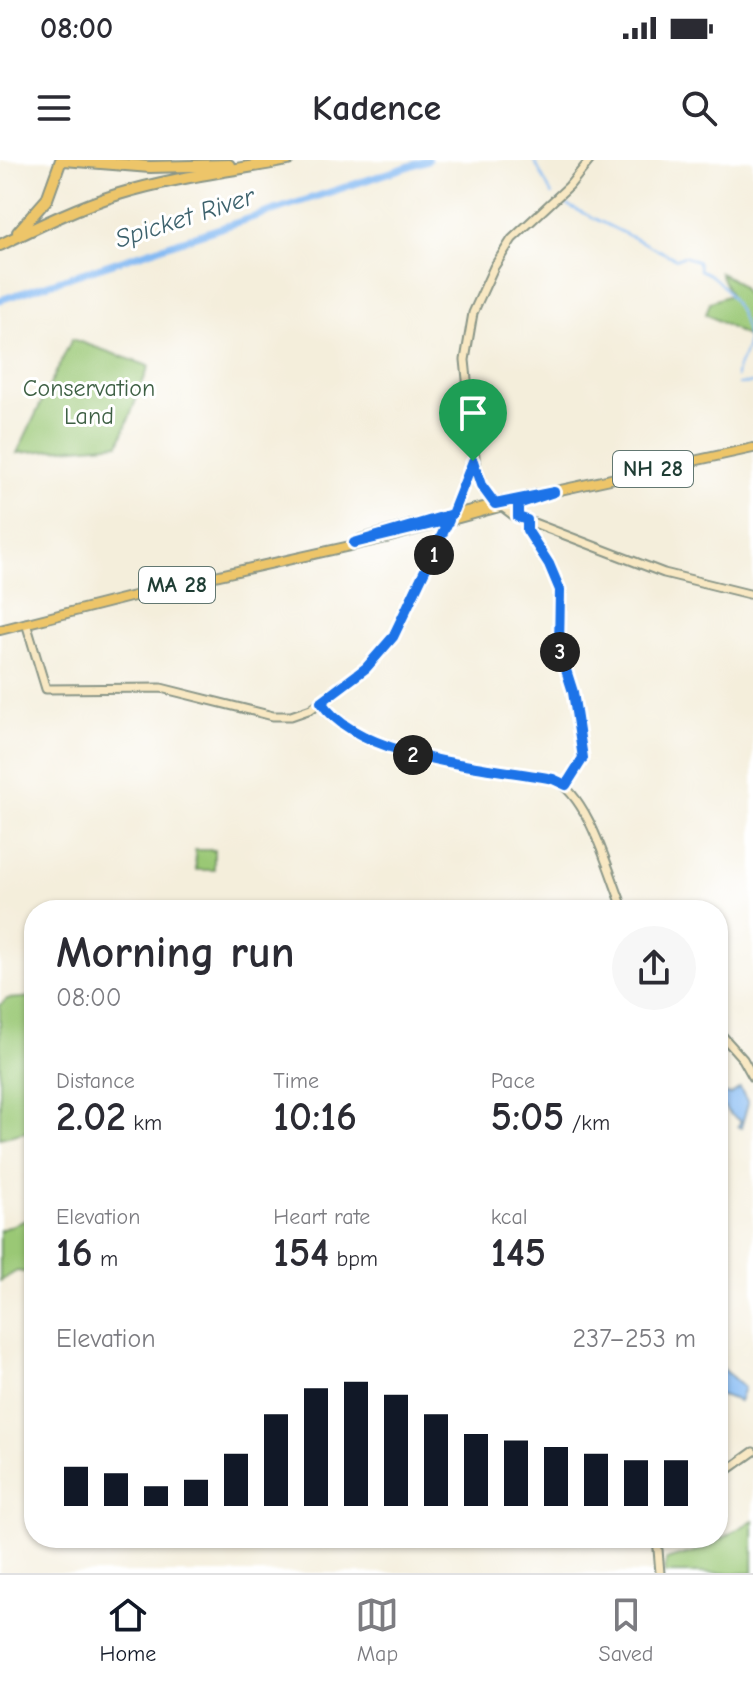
<!DOCTYPE html>
<html lang="en">
<head>
<meta charset="utf-8">
<style>
	:root { --surface:#fff; --page:#f7f7f7; --text:#2b2b33; --muted:#7c7c81; --line:#e1e1e2; --accent:#111827 }
	body { margin:0; font-family:"Comic Neue",sans-serif; background:var(--page); color:var(--text); height:100vh; display:flex; flex-direction:column; font-size:30px; white-space:nowrap }
	* { box-sizing:border-box; margin:0 }
	p { font-size:26px; color:var(--muted) }
	.icon { flex:none; width:44px; height:44px; fill:none; stroke:currentColor; stroke-width:2; stroke-linecap:round; stroke-linejoin:round }
	.map { position:relative; flex:1; overflow:hidden }
	.sheet { position:absolute; left:24px; top:740px; width:704px; height:648px; display:flex; flex-direction:column; background:var(--surface); border-radius:32px; box-shadow:0 2px 6px #0004 }
	.sheet>* { flex:none }
	.pin { position:absolute; display:grid; place-items:center; width:68px; height:68px; color:#fff; margin:-82px -34px; border-radius:50% 50% 50% 0; rotate:-45deg; box-shadow:0 0 8px #0007 }
	.pin .icon { rotate:45deg }
	.km { position:absolute; width:40px; height:40px; margin:-20px; border-radius:50%; background:#222; color:#fff; font-size:22px; line-height:40px; text-align:center }
	.round { display:grid; place-items:center; flex:none; width:84px; height:84px; border-radius:42px; background:var(--page) }
	.overview { display:flex; align-items:center; justify-content:space-between; height:136px; padding:0 32px }
	h1 { font-size:44px; font-weight:600; line-height:60px }
	.figures { display:grid; grid-template-columns:repeat(3,1fr); gap:12px; height:136px; padding:8px 32px }
	.figures div { display:grid; align-content:center }
	.figures b { font-size:40px; font-weight:600 }
	.figures small { font-size:22px; font-weight:400 }
	.figures p { font-size:22px }
	.chart { height:224px; padding:16px 32px }
	.chart p { display:flex; justify-content:space-between }
	.chart svg { width:100%; height:144px; margin-top:8px; stroke:var(--accent); stroke-width:6 }
	.status { display:flex; justify-content:space-between; align-items:center; height:56px; padding:0 40px; background:var(--surface); direction:ltr }
	.status svg { height:22px; fill:currentColor }
	header { display:flex; justify-content:space-between; align-items:center; height:104px; padding:0 32px; background:var(--surface); font-size:36px; font-weight:600 }
	.dock { display:flex; justify-content:space-around; align-items:center; height:112px; border-top:2px solid var(--line); background:var(--surface); font-size:22px; color:var(--muted) }
	.dock a { display:grid; justify-items:center; gap:4px }
	.dock .on { color:var(--accent) }
	.map>svg:first-child { display:block }
	.green { fill:#9ac875; stroke:#5c8254; stroke-width:2 }
	.water { fill:#84baf3; stroke:#527c94; stroke-width:2 }
	.lines { fill:none; stroke-linecap:round; stroke-linejoin:round }
	.stream { stroke:#84baf3; stroke-width:2 }
	.river { stroke:#84baf3; stroke-width:7 }
	.secondary-casing { stroke:#8a9688; stroke-width:11 }
	.primary-casing { stroke:#8a9688; stroke-width:12 }
	.highway-casing { stroke:#8a9688; stroke-width:14 }
	.secondary { stroke:#f8e8c3; stroke-width:7 }
	.primary { stroke:#edc569; stroke-width:8 }
	.highway { stroke:#edc569; stroke-width:10 }
	.route-casing { stroke:#fff; stroke-width:16 }
	.route { stroke:#1a73e8; stroke-width:10 }
	.labels { text-anchor:middle; dominant-baseline:central; stroke-width:6; stroke-linejoin:round; paint-order:stroke }
	.shield { fill:#fff; stroke:#627771; stroke-width:2 }
	.shield-label { font-size:22px; font-weight:bold; fill:#1f3d34 }
	.park-label { font-size:24px; fill:#3e6044; stroke:#fff }
	.water-label { font-size:26px; font-style:italic; fill:#3d626d; stroke:#fff }
</style>
</head>
<body>
<div class="status"><b>08:00</b><svg viewBox="0 0 49 12"><path d="M0 12V9h3v3zM5 12V6h3v6zM10 12V3h3v9zM15 12V0h3v12zM26 1h20v11H26zM47 4h2v5h-2z"/></svg></div>
<header><svg class="icon" aria-label="menu" viewBox="0 0 24 24"><path d="M4 6h16M4 12h16M4 18h16"/></svg>Kadence<svg class="icon" aria-label="search" viewBox="0 0 24 24"><circle cx="10" cy="10" r="6"/><path d="M15 15l6 6"/></svg></header>
<div class="map">
<svg width="753" height="1413" viewBox="0 0 753 1413">
	<rect width="100%" height="100%" fill="#fff"/>
	<filter id="ink" filterUnits="userSpaceOnUse"><feTurbulence type="fractalNoise" baseFrequency=".0125" numOctaves="2"/><feDisplacementMap in="SourceGraphic" scale="16" xChannelSelector="R" yChannelSelector="G"/><feConvolveMatrix kernelMatrix="1 2 1 2 8 2 1 2 1" color-interpolation-filters="sRGB"/></filter>
	<filter id="wash" filterUnits="userSpaceOnUse"><feTurbulence type="fractalNoise" baseFrequency=".006" numOctaves="4" result="noise"/><feDisplacementMap in="SourceGraphic" scale="32" xChannelSelector="R" yChannelSelector="G"/><feGaussianBlur stdDeviation="1.8" result="paint"/><feColorMatrix in="noise" values="0 0 0 0 0 0 0 0 0 0 0 0 0 0 0 0 0 1.4 0 .05"/><feComposite in="paint" operator="in"/></filter>
	<g filter="url(#wash)">
		<rect width="100%" height="100%" fill="#f4eedb"/>
		<path class="green" d="M720 113C753 127 753 148 753 180L706 154 710 142 730 135Z
			M72 179 149 206 119 284 17 293Z
			M195 690H214V710H196Z
			M34 837V970L0 978V845L7 839Z
			M34 1057V1114L17 1111 0 1121V1070Z
			M753 1360V1413H665L666 1400 707 1388Z"/>
		<path class="water" d="M740 928 748 943 741 968 738 966 741 961C726 953 722 947 718 931L730 935Z
			M718 1204 744 1228 739 1241 718 1234Z"/>
		<g class="lines">
			<path class="stream" d="M534 0 552 35
				M559 41 664 93 677 99 684 96 698 102 700 110C724 118 746 156 747 181 748 195 735 205 736 217
				M738 224 753 223"/>
			<path class="river" d="M0 140 428 0"/>
		</g>
	</g>
	<g filter="url(#ink)">
		<g class="lines">
			<defs>
				<path id="secondary" d="M590 0 569 26 512 79 494 107 473 153 465 200 477 316 488 336 513 355 664 413 753 435
					M527 360V370L549 404 560 430 558 479 575 542 583 598 566 625
					M26 463 46 529 161 528 273 556H291L311 549 366 508 397 471 473 305
					M321 542C363 600 488 607 553 619 589 635 609 714 624 750
					M718 871 743 899 753 917
					M718 1317 753 1292
					M657 1378 660 1413"/>
				<path id="primary" d="M551 332 753 288
					M446 356 538 334
					M361 379 429 360
					M0 470 197 420 386 378 554 332"/>
				<path id="highway" d="M64 0 150 7 229 5
					M18 72 47 39 61 0
					M0 85C39 66 77 47 119 34 174 17 231 11 288 0"/>
			</defs>
			<use href="#secondary" class="secondary-casing"/>
			<use href="#primary" class="primary-casing"/>
			<use href="#highway" class="highway-casing"/>
			<use href="#secondary" class="secondary"/>
			<use href="#primary" class="primary"/>
			<use href="#highway" class="highway"/>
		</g>
	</g>
	<g class="lines" filter="url(#ink)">
		<defs>
			<path id="route" d="M473 301 481 325 495 344 554 332 518 344V357L527 360V370L549 404 560 430 559 488 573 532 583 598 566 625 553 619C490 607 360 600 321 542L366 508 393 477 449 360 354 383 452 354Z"/>
		</defs>
		<use href="#route" class="route-casing"/>
		<use href="#route" class="route"/>
	</g>
	<g class="labels">
		<g class="shield">
			<rect x="613" y="291" width="80" height="36" rx="6"/>
			<rect x="139" y="407" width="76" height="36" rx="6"/>
		</g>
		<g class="shield-label">
			<text x="653" y="309">NH 28</text>
			<text x="177" y="425">MA 28</text>
		</g>
		<g class="park-label">
			<text x="89" y="228">Conservation<tspan x="89" dy="28">Land</tspan></text>
		</g>
		<g class="water-label">
			<text transform="translate(185 58) rotate(-18)">Spicket River</text>
		</g>
	</g>
</svg>
<div class="pin" style="left:473px;top:301px;background:#1e9e55"><svg class="icon" aria-label="arrive" viewBox="0 0 24 24"><path d="M6 21V4h12l-3 4 3 4H6"/></svg></div>
<b class="km" style="left:434px;top:395px">1</b>
<b class="km" style="left:413px;top:595px">2</b>
<b class="km" style="left:560px;top:492px">3</b>
<section class="sheet">
<div class="overview"><div><h1>Morning run</h1><p>08:00</p></div><a class="round"><svg class="icon" aria-label="share" viewBox="0 0 24 24"><path d="M12 15V3M7 8l5-5 5 5M5 13v7h14v-7"/></svg></a></div>
<div class="figures">
<div><p>Distance</p><b>2.02<small> km</small></b></div>
<div><p>Time</p><b>10:16</b></div>
<div><p>Pace</p><b>5:05<small> /km</small></b></div>
</div>
<div class="figures">
<div><p>Elevation</p><b>16<small> m</small></b></div>
<div><p>Heart rate</p><b>154<small> bpm</small></b></div>
<div><p>kcal</p><b>145</b></div>
</div>
<div class="chart"><p><span>Elevation</span>237–253 m</p>
<svg viewBox="0 0 160 44" preserveAspectRatio="none"><path d="M5 44V32M15 44V34M25 44V38M35 44V36M45 44V28M55 44V16M65 44V8M75 44V6M85 44V10M95 44V16M105 44V22M115 44V24M125 44V26M135 44V28M145 44V30M155 44V30"/></svg>
</div>
</section>
</div>
<nav class="dock">
<a class="on"><svg class="icon" aria-label="home" viewBox="0 0 24 24"><path d="M3 11l9-7 9 7M6 9v11h12V9"/></svg>Home</a>
<a><svg class="icon" aria-label="map" viewBox="0 0 24 24"><path d="M3 6l6-2 6 2 6-2v14l-6 2-6-2-6 2zM9 4v14M15 6v14"/></svg>Map</a>
<a><svg class="icon" aria-label="saved" viewBox="0 0 24 24"><path d="M7 4h10v16l-5-4-5 4z"/></svg>Saved</a>
</nav>
</body>
</html>
